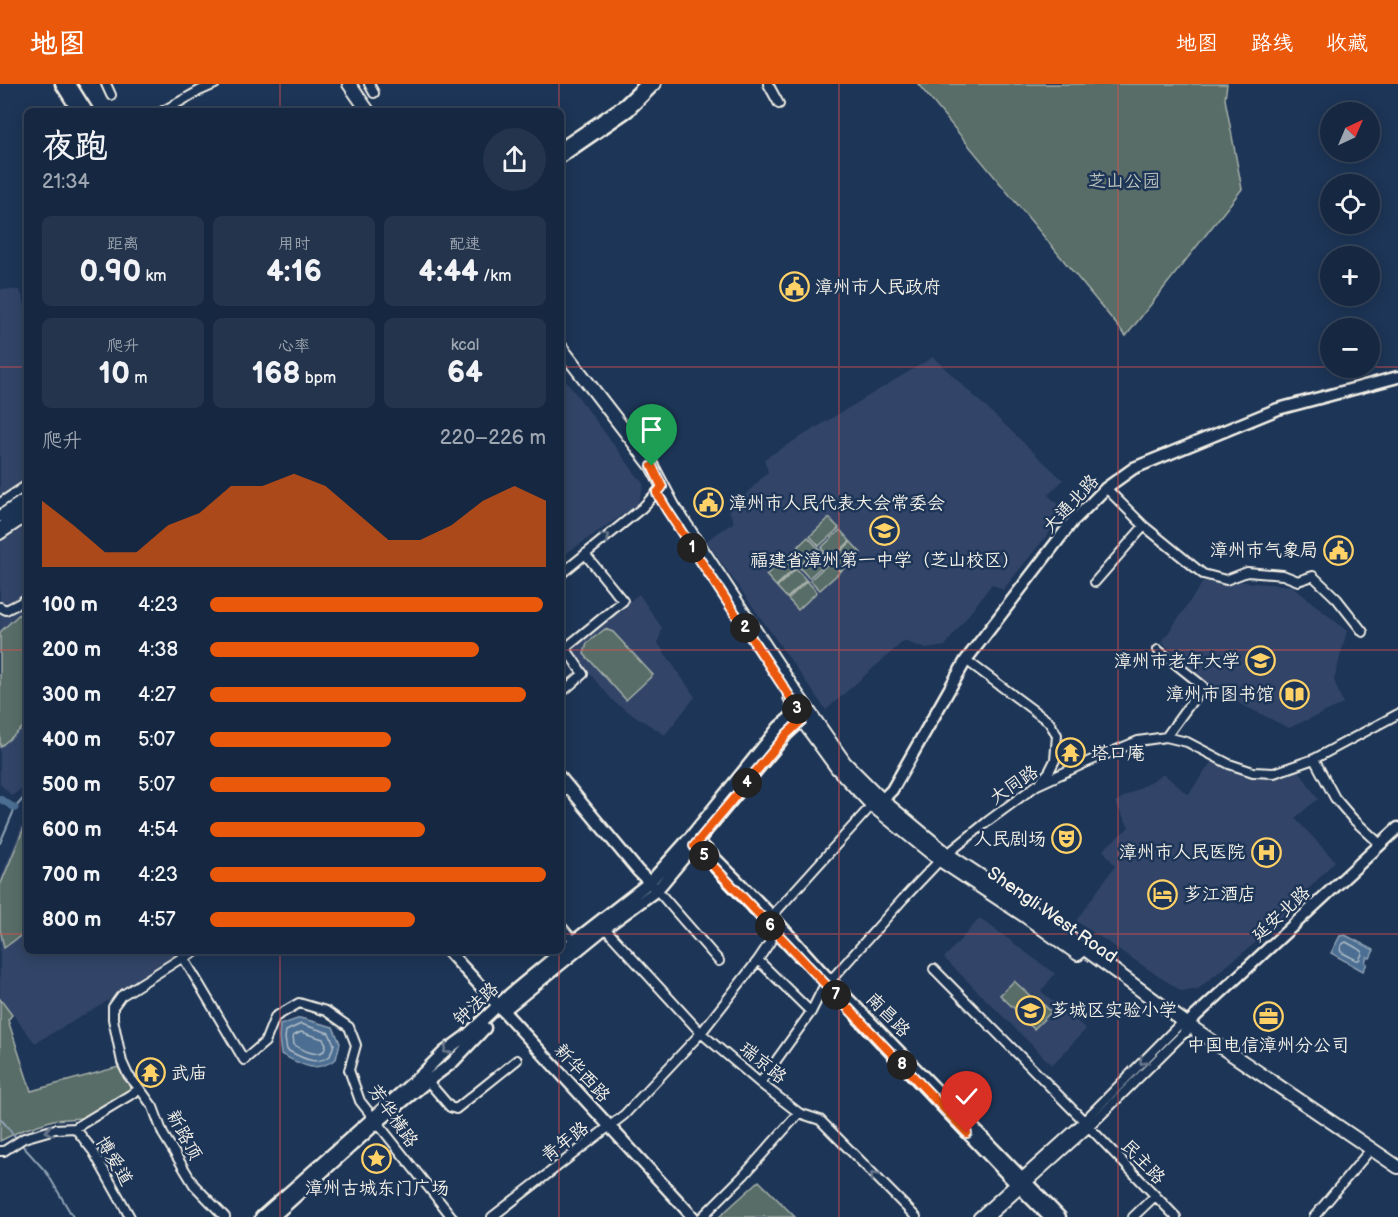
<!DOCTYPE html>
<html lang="zh">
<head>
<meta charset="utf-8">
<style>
	:root { --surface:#162841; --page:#23344c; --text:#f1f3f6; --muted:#9ea6b1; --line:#35445a; --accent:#ea580c }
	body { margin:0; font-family:"Balsamiq Sans","LXGW WenKai TC",sans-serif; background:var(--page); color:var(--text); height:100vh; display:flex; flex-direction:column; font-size:22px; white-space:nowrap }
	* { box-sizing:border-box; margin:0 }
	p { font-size:20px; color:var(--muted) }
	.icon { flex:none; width:33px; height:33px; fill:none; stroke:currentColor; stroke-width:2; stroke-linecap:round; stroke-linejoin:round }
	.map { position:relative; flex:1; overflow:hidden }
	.drawer { position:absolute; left:24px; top:24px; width:540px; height:846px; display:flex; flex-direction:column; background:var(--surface); border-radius:9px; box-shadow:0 3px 15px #0003,0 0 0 2px var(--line) }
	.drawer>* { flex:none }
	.needle { width:39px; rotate:44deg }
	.controls { position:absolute; left:1320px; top:18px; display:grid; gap:12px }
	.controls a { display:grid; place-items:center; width:60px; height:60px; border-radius:50%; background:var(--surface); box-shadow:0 3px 15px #0003,0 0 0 2px var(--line); font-size:30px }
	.pin { position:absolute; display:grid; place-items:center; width:51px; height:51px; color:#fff; margin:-62px -26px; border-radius:50% 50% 50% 0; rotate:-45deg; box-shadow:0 0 6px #0007 }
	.pin .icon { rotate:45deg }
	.km { position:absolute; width:30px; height:30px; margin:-15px; border-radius:50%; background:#222; color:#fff; font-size:16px; line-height:30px; text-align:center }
	.round { display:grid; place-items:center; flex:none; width:63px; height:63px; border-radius:32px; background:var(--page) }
	.summary { display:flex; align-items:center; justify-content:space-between; height:102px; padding:0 18px }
	h1 { font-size:33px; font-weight:800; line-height:45px }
	.stats { display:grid; grid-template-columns:repeat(3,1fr); gap:9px; height:102px; padding:6px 18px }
	.stats div { display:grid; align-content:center; border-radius:9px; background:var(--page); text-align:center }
	.stats b { font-size:30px; font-weight:800 }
	.stats small { font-size:16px; font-weight:400 }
	.stats p { font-size:16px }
	.chart { height:168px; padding:12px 18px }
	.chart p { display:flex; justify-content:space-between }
	.chart svg { width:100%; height:108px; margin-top:6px; fill:var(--accent); opacity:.7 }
	ul { padding:0 18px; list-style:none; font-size:20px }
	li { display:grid; grid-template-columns:96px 72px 1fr; align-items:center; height:45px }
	li i { height:15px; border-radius:8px; background:var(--accent) }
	header { display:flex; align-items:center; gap:36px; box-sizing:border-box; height:84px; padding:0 30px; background:var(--accent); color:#fff }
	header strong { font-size:28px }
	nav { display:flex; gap:33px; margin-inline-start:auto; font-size:21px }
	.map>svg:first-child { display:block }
	.built { fill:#304468 }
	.green { fill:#586d68; stroke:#a6afa8; stroke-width:1.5 }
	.water { fill:#4c6e92; stroke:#8fa2b4; stroke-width:1.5 }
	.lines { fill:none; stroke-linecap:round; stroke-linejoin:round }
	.shore { stroke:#b1bdc6; stroke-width:1.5 }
	.stream { stroke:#8fa2b4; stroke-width:2 }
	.canal { stroke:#4c6e92; stroke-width:7 }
	.street-casing { stroke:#f4f1e8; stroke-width:12 }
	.secondary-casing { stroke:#f4f1e8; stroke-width:15 }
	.primary-casing { stroke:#f4f1e8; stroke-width:16 }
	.street { stroke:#1d3557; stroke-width:8 }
	.secondary { stroke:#1d3557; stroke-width:10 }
	.primary { stroke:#1d3557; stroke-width:12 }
	.oneway { stroke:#68778a }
	.route-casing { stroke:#fff; stroke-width:12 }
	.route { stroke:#ea580c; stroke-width:8 }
	.grid { fill:none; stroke:#dc504e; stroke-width:1.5; stroke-opacity:0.55 }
	.labels { text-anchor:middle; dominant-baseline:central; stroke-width:5; stroke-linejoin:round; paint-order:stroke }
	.park-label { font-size:18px; fill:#bdc3bb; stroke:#1d3557 }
	.poi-label { font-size:18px; fill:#f4f1e8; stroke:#1d3557; text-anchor:start }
	.street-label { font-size:18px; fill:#f4f1e8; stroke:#1d3557 }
</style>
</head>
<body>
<header>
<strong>地图</strong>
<nav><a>地图</a><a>路线</a><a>收藏</a></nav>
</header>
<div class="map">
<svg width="1398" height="1133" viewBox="0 0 1398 1133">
	<rect width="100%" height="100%" fill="#1d3557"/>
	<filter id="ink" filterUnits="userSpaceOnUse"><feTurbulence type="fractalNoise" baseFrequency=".0167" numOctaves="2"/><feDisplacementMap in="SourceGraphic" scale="12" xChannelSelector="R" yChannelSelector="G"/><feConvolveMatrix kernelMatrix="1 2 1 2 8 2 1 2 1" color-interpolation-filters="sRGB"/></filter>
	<g filter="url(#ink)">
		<path class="built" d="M0 205 20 206 27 227V395L0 413Z
			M933 273 1063 396 1048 411 1066 428 1003 506 992 500 945 562 926 565 904 557 826 626 706 457 734 438 729 427 768 388 764 375Z
			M561 290 644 401 637 421 561 473Z
			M27 439V700L12 712 0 700V456Z
			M1234 497 1292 502 1347 547 1334 596 1343 620 1289 644 1216 608 1162 558 1203 498Z
			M639 510 662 544 658 559 695 613 665 651 615 619 569 566Z
			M1212 677 1252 692H1278L1298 685 1318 715 1295 734 1335 777 1265 851 1198 905 1181 907 1076 837 1115 782 1103 766 1129 743 1115 718 1164 690 1188 711Z
			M27 729V867H184L101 921 35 959 0 914V796Z
			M980 834 1055 890 1041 907 1086 945 1052 981 944 874Z"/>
		<path class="green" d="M918 0H1227L1225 15 1242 105 1126 252Z
			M829 434 839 444 819 462 810 452Z
			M840 446 850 457 831 475 821 464Z
			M808 453 818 464 799 482 789 471Z
			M851 458 861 469 841 487 831 476Z
			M819 465 829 476 809 494 799 483Z
			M785 473 795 484 776 502 766 491Z
			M830 478 840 488 820 506 810 496Z
			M796 485 806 496 787 514 777 503Z
			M807 497 817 508 798 526 788 515Z
			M27 523V640L0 663V548Z
			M605 545 613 548 653 591 626 616 584 570 587 559Z
			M27 736V847L4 864 0 845V802Z
			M1014 897 1038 919 1024 934 1000 911Z
			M0 915 12 931 8 936 31 1007 118 983 133 1007 82 1034 53 1036 20 1047 0 1057Z
			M1041 918 1051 928 1034 945 1024 936Z
			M759 1097 795 1133H719Z"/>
		<path class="water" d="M1345 851 1374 866 1370 874 1367 873 1365 878 1367 880 1363 887 1331 869 1340 852Z
			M300 934 333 943 340 959 336 975C314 990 302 981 281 970L279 954 280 941Z"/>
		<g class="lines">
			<path class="shore" d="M1346 858 1362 867V870L1359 876H1356L1341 868C1339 864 1342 859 1346 858Z
				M301 940 329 949 334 960 330 972C315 982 302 974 287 966L285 954 286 947Z
				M301 948 323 955 326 960 324 967C314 973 304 966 294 961L293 952Z"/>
			<path class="stream" d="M0 759 15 724 27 710
				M0 1034 17 1055
				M21 1060 47 1089 73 1133"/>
			<path class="canal" d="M0 715 15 724"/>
			<defs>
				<path id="street" d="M106 0 111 11
					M369 0 374 9
					M768 0 779 20
					M163 27 199 7 215 0
					M1106 404 1144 442 1203 490 1226 496 1247 488 1283 491 1298 497 1313 492 1337 515 1363 548
					M0 419 27 401
					M0 451 27 433
					M561 490 642 424 662 403
					M1095 498 1144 442
					M0 523 6 526 20 519 27 514
					M1158 566 1203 602 1166 653
					M966 576 1049 638 1057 651 1055 676 1049 688 1041 697
					M561 609 583 590 566 565 568 562 623 517 585 470
					M1314 675 1335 714 1353 735 1380 760
					M561 710 569 703
					M657 806 719 877
					M772 832 872 721
					M602 841 701 949 760 999 799 1029 820 1036 916 1133
					M561 842 574 857
					M758 876 811 928
					M934 885 1084 1037
					M831 896 903 815 940 776 988 737 1037 701 1085 679 1138 657 1166 653 1187 658 1229 680 1253 688 1274 689 1314 675 1398 630
					M426 995 450 1023 456 1025 517 976
					M760 999 811 928 825 900
					M1089 1043 1176 1133
					M75 1044 93 1067 130 1133
					M0 1067H4L24 1054 55 1045 75 1044 140 1005
					M225 1133 194 1101 163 1050 153 1023 140 1005 128 991 122 978 113 935V923L121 912 183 873 244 976 265 958 275 933 299 919 326 927 349 943 356 961 349 986 360 1017 452 1133
					M492 1133 624 1031 701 949 758 876 776 849
					M702 1133 744 1091 799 1029
					M978 1133 1084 1037 1178 942 1187 940
					M989 1133 1089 1043 1185 948
					M1133 1133 1155 1112
					M1314 1133 1366 1071"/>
				<path id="secondary" d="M61 0 78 27
					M70 0 87 27
					M561 64 624 21 646 0
					M561 73 628 27 655 0
					M0 432 27 414
					M0 444 27 426
					M561 694 638 787 654 803
					M882 716 892 706 966 576 1072 438 1106 404 1134 384 1278 325 1398 293
					M694 753 772 832 821 887 1060 1133
					M716 784 798 871
					M448 867 693 1133
					M183 873 194 867
					M503 927 605 844 657 806 787 650 802 636 810 633
					M858 934 1015 1099 1049 1133
					M1185 948 1187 940 1398 744
					M261 1133 422 990 444 968 466 952 510 910 574 857 650 798 692 751 779 643 802 623
					M273 1133 377 1039 428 997 452 979 485 944"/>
				<path id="primary" d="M349 0 368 27
					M561 264 652 382 673 422 794 606 845 679 882 716 947 770 1029 824 1187 940 1398 1083
					M790 613 802 636 837 684 872 721 940 776 1025 832 1078 870"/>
			</defs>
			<use href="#street" class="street-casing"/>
			<use href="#secondary" class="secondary-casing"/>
			<use href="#primary" class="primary-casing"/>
			<use href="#street" class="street"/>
			<use href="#secondary" class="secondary"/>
			<use href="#primary" class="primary"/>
		</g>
		<defs><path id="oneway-chevron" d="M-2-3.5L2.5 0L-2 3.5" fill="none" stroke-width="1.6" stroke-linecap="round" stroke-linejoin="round" transform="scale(1.5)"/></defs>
		<g class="oneway">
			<use href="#oneway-chevron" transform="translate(606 453) rotate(-39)"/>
			<use href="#oneway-chevron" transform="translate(447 966) rotate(141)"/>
			<use href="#oneway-chevron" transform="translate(1143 977) rotate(134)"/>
			<use href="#oneway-chevron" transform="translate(49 1047) rotate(165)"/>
			<use href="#oneway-chevron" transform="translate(874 1092) rotate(-134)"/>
		</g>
	</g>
	<g class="lines" filter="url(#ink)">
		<defs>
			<path id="route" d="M652 382 662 403 657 409 667 426 798 625 802 636 787 650 694 762 967 1049"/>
		</defs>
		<use href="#route" class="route-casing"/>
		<use href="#route" class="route"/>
	</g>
	<path class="grid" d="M280 0V27M559 0V27M839 0V1133M1118 0V1133M0 283H27M561 283H1330M1370 283H1398M0 566H27M561 566H1398M0 850H27M561 850H1398M280 867V1133M559 867V1133"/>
	<defs>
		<symbol id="civic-ring" viewBox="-11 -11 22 22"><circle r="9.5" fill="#1d3557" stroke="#ffd166" stroke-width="1.5"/><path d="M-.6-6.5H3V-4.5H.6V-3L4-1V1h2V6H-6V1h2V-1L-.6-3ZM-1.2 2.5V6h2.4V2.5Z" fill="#ffd166"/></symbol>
		<symbol id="school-ring" viewBox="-11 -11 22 22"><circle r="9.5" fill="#1d3557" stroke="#ffd166" stroke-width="1.5"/><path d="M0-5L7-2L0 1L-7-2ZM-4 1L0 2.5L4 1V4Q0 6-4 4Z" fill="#ffd166"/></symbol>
		<symbol id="university-ring" viewBox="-11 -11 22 22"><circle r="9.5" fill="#1d3557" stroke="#ffd166" stroke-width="1.5"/><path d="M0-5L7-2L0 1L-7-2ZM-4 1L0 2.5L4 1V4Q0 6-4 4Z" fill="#ffd166"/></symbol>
		<symbol id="library-ring" viewBox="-11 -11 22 22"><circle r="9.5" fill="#1d3557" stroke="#ffd166" stroke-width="1.5"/><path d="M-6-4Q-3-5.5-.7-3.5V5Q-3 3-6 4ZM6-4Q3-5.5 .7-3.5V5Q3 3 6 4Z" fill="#ffd166"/></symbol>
		<symbol id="temple-ring" viewBox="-11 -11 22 22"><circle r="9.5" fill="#1d3557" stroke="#ffd166" stroke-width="1.5"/><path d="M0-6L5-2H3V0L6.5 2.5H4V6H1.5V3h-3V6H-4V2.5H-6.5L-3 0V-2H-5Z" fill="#ffd166"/></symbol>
		<symbol id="theatre-ring" viewBox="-11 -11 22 22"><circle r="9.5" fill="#1d3557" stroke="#ffd166" stroke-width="1.5"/><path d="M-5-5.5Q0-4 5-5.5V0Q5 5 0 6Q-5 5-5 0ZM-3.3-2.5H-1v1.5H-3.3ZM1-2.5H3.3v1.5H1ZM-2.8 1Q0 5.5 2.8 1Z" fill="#ffd166"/></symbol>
		<symbol id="hospital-ring" viewBox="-11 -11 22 22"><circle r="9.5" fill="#1d3557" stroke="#ffd166" stroke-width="1.5"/><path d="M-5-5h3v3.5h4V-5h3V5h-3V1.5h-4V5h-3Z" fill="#ffd166"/></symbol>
		<symbol id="hotel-ring" viewBox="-11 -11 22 22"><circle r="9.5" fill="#1d3557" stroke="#ffd166" stroke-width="1.5"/><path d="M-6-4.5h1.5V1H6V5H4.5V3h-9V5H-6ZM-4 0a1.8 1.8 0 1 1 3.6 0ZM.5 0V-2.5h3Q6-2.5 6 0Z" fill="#ffd166"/></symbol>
		<symbol id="office-ring" viewBox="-11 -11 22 22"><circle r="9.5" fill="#1d3557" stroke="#ffd166" stroke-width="1.5"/><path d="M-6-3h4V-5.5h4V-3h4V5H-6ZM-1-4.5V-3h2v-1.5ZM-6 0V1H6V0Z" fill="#ffd166"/></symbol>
		<symbol id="sight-ring" viewBox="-11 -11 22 22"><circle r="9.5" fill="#1d3557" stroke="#ffd166" stroke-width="1.5"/><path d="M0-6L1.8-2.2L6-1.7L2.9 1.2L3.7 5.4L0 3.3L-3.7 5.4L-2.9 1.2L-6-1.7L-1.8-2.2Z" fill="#ffd166"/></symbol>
	</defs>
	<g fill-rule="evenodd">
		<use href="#civic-ring" x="778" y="186" width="33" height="33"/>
		<use href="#civic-ring" x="692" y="402" width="33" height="33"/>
		<use href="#school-ring" x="868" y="430" width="33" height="33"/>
		<use href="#civic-ring" x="1322" y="450" width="33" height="33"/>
		<use href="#university-ring" x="1244" y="560" width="33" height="33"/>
		<use href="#library-ring" x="1278" y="594" width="33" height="33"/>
		<use href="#temple-ring" x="1054" y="652" width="33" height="33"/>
		<use href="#theatre-ring" x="1050" y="738" width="33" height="33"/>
		<use href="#hospital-ring" x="1250" y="752" width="33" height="33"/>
		<use href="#hotel-ring" x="1146" y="794" width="33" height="33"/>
		<use href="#school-ring" x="1014" y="910" width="33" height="33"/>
		<use href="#office-ring" x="1252" y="916" width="33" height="33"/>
		<use href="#temple-ring" x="134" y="972" width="33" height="33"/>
		<use href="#sight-ring" x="360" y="1058" width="33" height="33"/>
	</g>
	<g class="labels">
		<g class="park-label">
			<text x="1124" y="97">芝山公园</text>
		</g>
		<g class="poi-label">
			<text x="815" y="203">漳州市人民政府</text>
			<text x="729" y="419">漳州市人民代表大会常委会</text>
			<text x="1318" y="466" text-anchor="end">漳州市气象局</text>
			<text x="885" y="476" text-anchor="middle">福建省漳州第一中学（芝山校区）</text>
			<text x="1240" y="577" text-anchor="end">漳州市老年大学</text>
			<text x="1274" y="610" text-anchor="end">漳州市图书馆</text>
			<text x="1091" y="669">塔口庵</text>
			<text x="1046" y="755" text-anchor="end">人民剧场</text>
			<text x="1245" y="768" text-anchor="end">漳州市人民医院</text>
			<text x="1184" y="810">芗江酒店</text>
			<text x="1051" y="926">芗城区实验小学</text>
			<text x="1268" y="961" text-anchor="middle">中国电信漳州分公司</text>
			<text x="171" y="989">武庙</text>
			<text x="377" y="1104" text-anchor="middle">漳州古城东门广场</text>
		</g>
		<g class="street-label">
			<text transform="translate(1071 420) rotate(-47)">大通北路</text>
			<text transform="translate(1014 701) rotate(-34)">大同路</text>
			<text transform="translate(1281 830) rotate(-43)">延安北路</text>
			<text transform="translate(1052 831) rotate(35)">Shengli West Road</text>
			<text transform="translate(476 920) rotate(-42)">钟法路</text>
			<text transform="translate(888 931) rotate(46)">南昌路</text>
			<text transform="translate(763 979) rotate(39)">瑞京路</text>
			<text transform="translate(582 989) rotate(47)">新华西路</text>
			<text transform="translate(393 1032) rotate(55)">芳华横路</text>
			<text transform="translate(184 1051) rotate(62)">新路顶</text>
			<text transform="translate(565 1058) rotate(-37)">青年路</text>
			<text transform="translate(114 1077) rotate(59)">博爱道</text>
			<text transform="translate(1143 1078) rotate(46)">民主路</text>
		</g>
	</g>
</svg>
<div class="controls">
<a><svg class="needle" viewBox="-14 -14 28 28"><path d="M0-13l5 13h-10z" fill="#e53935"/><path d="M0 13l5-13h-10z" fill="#9ea6b1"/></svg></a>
<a><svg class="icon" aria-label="locate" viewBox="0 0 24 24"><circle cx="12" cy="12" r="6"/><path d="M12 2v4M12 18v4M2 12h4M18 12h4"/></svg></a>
<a>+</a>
<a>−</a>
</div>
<div class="pin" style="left:652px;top:382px;background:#1e9e55"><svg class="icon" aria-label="arrive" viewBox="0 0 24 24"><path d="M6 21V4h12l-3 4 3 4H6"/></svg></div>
<div class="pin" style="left:967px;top:1049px;background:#d93025"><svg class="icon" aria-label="check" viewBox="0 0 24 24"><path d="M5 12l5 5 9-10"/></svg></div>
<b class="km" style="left:692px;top:464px">1</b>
<b class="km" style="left:745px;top:544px">2</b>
<b class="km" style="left:797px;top:625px">3</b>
<b class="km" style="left:747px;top:699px">4</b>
<b class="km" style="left:704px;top:772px">5</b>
<b class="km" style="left:770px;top:842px">6</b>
<b class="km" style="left:836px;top:911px">7</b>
<b class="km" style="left:902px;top:981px">8</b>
<section class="drawer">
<div class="summary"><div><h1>夜跑</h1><p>21:34</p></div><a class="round"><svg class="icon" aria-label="share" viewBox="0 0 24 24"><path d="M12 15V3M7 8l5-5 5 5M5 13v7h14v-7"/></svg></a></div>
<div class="stats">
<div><p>距离</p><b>0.90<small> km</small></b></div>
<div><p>用时</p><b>4:16</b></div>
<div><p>配速</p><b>4:44<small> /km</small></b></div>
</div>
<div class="stats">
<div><p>爬升</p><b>10<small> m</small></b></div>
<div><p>心率</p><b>168<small> bpm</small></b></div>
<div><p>kcal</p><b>64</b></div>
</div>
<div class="chart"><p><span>爬升</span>220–226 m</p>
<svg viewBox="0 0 160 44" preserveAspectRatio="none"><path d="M0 44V17L10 27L20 38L30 38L40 27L50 22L60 11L70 11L80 6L90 11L100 22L110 33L120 33L130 27L140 17L150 11L160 17V44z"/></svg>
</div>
<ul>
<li><b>100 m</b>4:23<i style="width:99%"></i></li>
<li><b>200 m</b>4:38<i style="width:80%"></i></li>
<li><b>300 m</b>4:27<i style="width:94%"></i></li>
<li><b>400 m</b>5:07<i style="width:54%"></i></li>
<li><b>500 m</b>5:07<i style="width:54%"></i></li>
<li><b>600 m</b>4:54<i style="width:64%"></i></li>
<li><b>700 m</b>4:23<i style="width:100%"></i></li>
<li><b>800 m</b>4:57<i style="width:61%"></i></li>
</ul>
</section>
</div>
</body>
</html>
